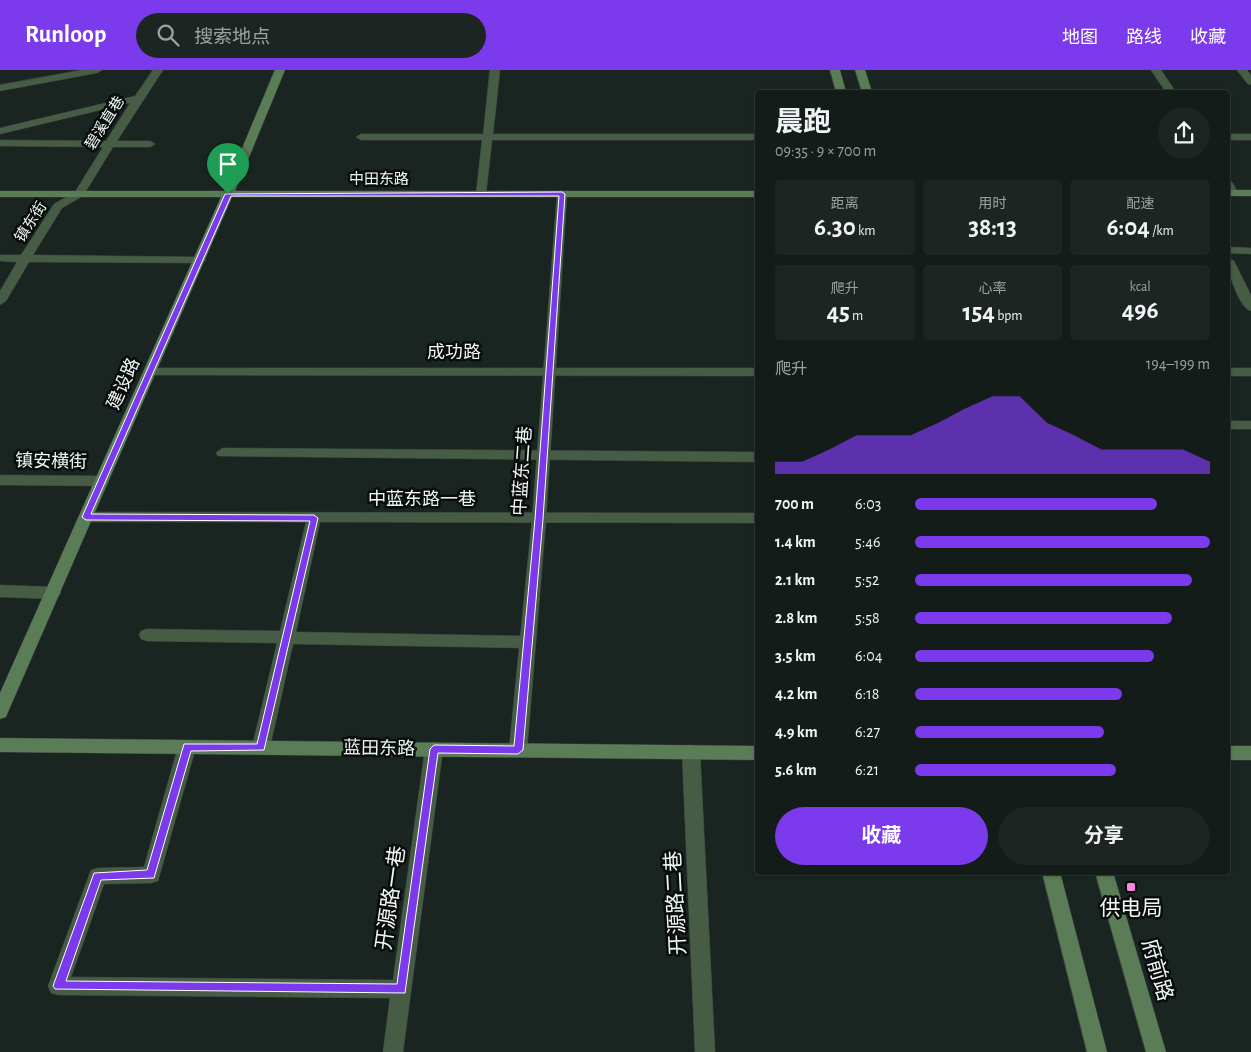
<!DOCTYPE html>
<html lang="zh">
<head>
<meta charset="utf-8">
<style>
	:root { --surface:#141c1a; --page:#1d2523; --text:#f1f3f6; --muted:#9da1a2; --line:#333a39; --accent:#7c3aed }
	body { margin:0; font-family:"Alegreya Sans","Noto Sans SC",sans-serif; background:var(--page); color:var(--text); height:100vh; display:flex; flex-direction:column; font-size:19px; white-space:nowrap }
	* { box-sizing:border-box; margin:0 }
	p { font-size:16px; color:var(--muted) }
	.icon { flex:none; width:28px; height:28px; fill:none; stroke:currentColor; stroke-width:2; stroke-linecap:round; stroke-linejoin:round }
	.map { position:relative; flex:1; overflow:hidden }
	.panel { position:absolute; left:755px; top:20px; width:475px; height:785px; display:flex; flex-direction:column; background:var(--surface); border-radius:5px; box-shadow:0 1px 4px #0004,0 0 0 1px var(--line) }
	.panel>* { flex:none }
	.pin { position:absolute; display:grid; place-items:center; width:42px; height:42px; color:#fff; margin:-51px -21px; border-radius:50% 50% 50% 0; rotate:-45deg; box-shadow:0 0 5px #0007 }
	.pin .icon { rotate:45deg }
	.round { display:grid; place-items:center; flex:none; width:52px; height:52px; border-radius:26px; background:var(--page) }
	.summary { display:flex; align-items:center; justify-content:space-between; height:85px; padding:0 20px }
	h1 { font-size:28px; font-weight:700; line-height:38px }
	.figures { display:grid; grid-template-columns:repeat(3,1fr); gap:8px; height:85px; padding:5px 20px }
	.figures div { display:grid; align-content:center; border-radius:5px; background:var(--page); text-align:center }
	.figures b { font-size:25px; font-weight:700 }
	.figures small { font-size:14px; font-weight:400 }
	.figures p { font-size:14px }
	.chart { height:140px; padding:10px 20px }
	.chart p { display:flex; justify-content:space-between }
	.chart svg { width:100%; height:90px; margin-top:5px; fill:var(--accent); opacity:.7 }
	.action { display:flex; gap:10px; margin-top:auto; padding:10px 20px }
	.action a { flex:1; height:58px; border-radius:30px; background:var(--accent); color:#fff; font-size:20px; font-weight:700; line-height:58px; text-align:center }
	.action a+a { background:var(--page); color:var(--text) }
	ul { padding:0 20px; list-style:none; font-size:16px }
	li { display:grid; grid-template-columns:80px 60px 1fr; align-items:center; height:38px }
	li i { height:12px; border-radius:6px; background:var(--accent) }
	header { display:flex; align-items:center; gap:30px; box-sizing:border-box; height:70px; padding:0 25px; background:var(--accent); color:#fff }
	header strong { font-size:24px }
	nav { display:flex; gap:28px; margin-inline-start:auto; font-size:18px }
	.search { width:350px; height:45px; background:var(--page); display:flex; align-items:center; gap:12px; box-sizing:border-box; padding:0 18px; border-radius:28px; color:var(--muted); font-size:19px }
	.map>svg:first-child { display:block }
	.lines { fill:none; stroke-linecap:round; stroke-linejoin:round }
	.lane-casing { stroke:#38423f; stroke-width:1 }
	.street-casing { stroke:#38423f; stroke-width:1 }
	.secondary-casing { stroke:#38423f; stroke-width:1 }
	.lane { fill:#475c44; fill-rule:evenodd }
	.street { fill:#475c44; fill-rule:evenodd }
	.secondary { fill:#5a7c56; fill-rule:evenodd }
	.route { fill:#7c3aed; stroke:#fff; fill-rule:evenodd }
	.poi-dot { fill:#ff85de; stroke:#080d0b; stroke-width:2 }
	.labels { text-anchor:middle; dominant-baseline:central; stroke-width:5; stroke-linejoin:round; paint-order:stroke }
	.far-street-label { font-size:15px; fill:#f0f7f4; stroke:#080d0b }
	.street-label { font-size:18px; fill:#f0f7f4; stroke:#080d0b }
	.near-street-label { font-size:21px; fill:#f0f7f4; stroke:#080d0b }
	.near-poi-label { font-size:21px; fill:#f0f7f4; stroke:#080d0b }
</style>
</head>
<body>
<header>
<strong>Runloop</strong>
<div class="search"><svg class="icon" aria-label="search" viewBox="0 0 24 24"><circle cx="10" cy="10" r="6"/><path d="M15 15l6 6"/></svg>搜索地点</div>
<nav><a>地图</a><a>路线</a><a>收藏</a></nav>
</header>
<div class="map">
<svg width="1251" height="982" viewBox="0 0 1251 982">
	<rect width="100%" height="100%" fill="#1a2522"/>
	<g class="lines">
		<defs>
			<path id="lane" d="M82 0H102L97 3 0 21V15Z
				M153 0H163L117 71H150L155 74 150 77H113L83 126 62 138 33 185 200 187 206 190 200 193 29 192 6 231 0 235V221L17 192 0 191V185H21L54 134 75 122 103 77 0 76V70L106 71 130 33 0 64V58L135 26Z
				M490 0H500L493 64H758V70H492L486 124 481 127 476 124 482 70H361L356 67 361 64H483Z
				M1151 0H1161L1176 22H1166Z
				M1237 0H1247L1251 5V15L1248 14Z
				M1228 64H1251V70H1228Z
				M1228 111 1232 112 1238 123 1237 125H1229Z
				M1228 177 1251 178V184L1228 183Z
				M150 298H758V306L145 305 144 302Z
				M1228 298H1251V306H1228Z
				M1228 351H1251V359H1228Z
				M223 378 758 382V392L218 386 216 383Z
				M0 405 102 406 109 411 102 416 0 415Z
				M86 442 758 443V453L320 452 296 562 528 566 534 568 536 572 534 576 528 578 293 574 270 677 267 682 261 684 255 682 252 677 277 573 147 571 141 569 139 565 141 561 147 559 280 561 306 452H86L79 447Z
				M0 515 53 517 58 519 61 523 58 527 53 529 0 527Z
				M187 670 193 672 196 677 158 811 151 813 104 814 71 907 393 910 425 679 428 674 434 672 440 674 443 679 403 982H383L390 928 58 925 51 923 48 916 91 800 98 798 144 797 178 677 181 672Z
				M691 675 697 677 700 682 715 982H695L682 682 685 677Z"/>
			<path id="street" d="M562 121 567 124 546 449 527 680 524 685 518 687 512 685 509 680 532 449 557 124Z
				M1228 188 1234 191 1251 225V241C1239 238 1226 199 1228 188Z"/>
			<path id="secondary" d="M275 0H285L235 121H758V127H232L8 642 6 647 0 649V623L221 127H0V121H224Z
				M830 0H840L846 22H836Z
				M855 0H865L872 22H862Z
				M1228 120H1251V126H1228Z
				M0 668 758 676V690L0 682Z
				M1228 676H1251V690H1228Z
				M1042 802H1060L1107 982H1087Z
				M1095 802H1113L1166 982H1146Z"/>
		</defs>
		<use href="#lane" class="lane-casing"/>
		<use href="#street" class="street-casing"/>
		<use href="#secondary" class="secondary-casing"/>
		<use href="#lane" class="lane"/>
		<use href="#street" class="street"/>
		<use href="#secondary" class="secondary"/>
	</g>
	<path class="route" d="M562 122 565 124 543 449 523 680 518 684 438 683 405 923 55 919 53 916 94 803 147 800 184 674H257L310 451 86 450 82 447 225 124ZM231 126H559L535 449 514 676 434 675 430 679 397 914 66 911 101 810 154 808 191 681 264 680 318 448 314 445 91 444Z"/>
	<rect class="poi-dot" x="1126" y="812" width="10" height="10" rx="2.5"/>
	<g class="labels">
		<g class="far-street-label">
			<text transform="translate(105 53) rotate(-58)">碧溪直巷</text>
			<text x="379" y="109">中田东路</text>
			<text transform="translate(31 152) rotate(-57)">镇东街</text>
		</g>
		<g class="street-label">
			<text x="454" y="283">成功路</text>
			<text transform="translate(124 314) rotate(-66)">建设路</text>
			<text transform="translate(51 392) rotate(1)">镇安横街</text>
			<text transform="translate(523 401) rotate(-86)">中蓝东二巷</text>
			<text x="422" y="430">中蓝东路一巷</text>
			<text transform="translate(379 679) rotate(1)">蓝田东路</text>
		</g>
		<g class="near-street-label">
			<text transform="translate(391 828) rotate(-82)">开源路一巷</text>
			<text transform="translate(676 833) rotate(-93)">开源路二巷</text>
			<text transform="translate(1157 900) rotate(74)">府前路</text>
		</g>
		<g class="near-poi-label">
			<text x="1131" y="838">供电局</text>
		</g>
	</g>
</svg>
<div class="pin" style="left:228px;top:124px;background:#1e9e55"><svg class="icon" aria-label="arrive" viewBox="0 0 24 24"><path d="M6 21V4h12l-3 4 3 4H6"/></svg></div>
<section class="panel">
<div class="summary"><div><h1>晨跑</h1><p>09:35 · 9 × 700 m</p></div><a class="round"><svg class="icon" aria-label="share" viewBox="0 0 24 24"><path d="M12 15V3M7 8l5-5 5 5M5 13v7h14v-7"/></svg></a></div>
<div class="figures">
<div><p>距离</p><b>6.30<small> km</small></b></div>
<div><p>用时</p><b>38:13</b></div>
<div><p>配速</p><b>6:04<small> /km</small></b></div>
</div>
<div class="figures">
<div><p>爬升</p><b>45<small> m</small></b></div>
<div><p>心率</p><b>154<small> bpm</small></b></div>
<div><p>kcal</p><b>496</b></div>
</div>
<div class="chart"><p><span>爬升</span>194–199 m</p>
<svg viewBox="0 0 160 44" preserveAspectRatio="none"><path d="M0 44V38L10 38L20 32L30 25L40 25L50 25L60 19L70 12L80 6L90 6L100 19L110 25L120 32L130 32L140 32L150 32L160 38V44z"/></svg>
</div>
<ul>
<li><b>700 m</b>6:03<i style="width:82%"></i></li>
<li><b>1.4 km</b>5:46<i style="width:100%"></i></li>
<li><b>2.1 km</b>5:52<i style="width:94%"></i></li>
<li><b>2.8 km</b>5:58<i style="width:87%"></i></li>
<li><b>3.5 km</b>6:04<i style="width:81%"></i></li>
<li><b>4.2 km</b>6:18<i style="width:70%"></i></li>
<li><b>4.9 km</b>6:27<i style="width:64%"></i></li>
<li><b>5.6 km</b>6:21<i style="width:68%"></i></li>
</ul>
<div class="action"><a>收藏</a><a>分享</a></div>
</section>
</div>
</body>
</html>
